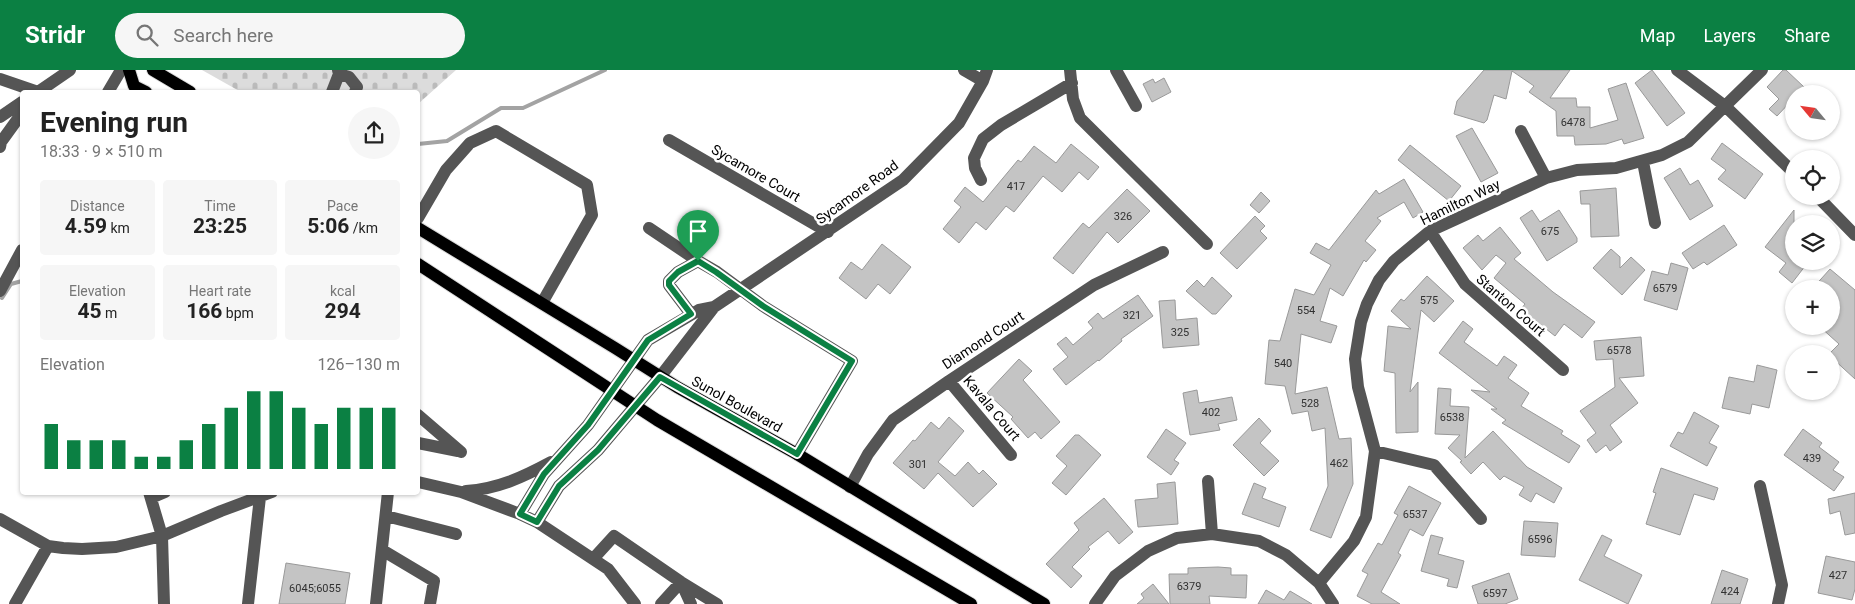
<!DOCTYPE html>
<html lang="en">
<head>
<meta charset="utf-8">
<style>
	:root { --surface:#fff; --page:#f6f6f6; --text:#222; --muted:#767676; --accent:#0b8043 }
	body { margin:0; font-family:Roboto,sans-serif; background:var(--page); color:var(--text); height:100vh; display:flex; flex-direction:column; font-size:19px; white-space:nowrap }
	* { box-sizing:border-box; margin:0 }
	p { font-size:16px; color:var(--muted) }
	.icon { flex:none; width:28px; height:28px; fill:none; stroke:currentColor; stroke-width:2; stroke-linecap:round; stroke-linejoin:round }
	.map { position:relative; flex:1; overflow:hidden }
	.sheet { position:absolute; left:20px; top:20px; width:400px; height:405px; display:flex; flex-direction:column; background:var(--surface); border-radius:5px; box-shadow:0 1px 4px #0004 }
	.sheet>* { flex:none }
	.needle { width:32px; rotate:299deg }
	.controls { position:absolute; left:1785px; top:15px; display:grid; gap:10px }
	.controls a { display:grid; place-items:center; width:55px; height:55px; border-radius:50%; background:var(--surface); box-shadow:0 1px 4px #0004; font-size:25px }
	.pin { position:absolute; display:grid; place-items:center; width:42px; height:42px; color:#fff; margin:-51px -21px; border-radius:50% 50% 50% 0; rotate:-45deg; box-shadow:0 0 5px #0007 }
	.pin .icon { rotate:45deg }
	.round { display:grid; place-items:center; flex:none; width:52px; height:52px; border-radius:26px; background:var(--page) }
	.overview { display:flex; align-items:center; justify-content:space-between; height:85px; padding:0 20px }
	h1 { font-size:28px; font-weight:700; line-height:38px }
	.metrics { display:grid; grid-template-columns:repeat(3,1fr); gap:8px; height:85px; padding:5px 20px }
	.metrics div { display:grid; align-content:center; border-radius:5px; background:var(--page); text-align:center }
	.metrics b { font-size:21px; font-weight:700 }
	.metrics small { font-size:14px; font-weight:400 }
	.metrics p { font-size:14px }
	.chart { height:140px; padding:10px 20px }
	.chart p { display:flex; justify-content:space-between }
	.chart svg { width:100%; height:90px; margin-top:5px; stroke:var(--accent); stroke-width:6 }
	header { display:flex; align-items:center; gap:30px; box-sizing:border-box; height:70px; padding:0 25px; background:var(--accent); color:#fff }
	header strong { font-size:24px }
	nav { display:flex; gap:28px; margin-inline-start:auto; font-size:18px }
	.search { width:350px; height:45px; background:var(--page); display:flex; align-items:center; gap:12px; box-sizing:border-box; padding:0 18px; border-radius:28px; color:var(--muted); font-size:19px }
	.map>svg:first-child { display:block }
	.cemetery { fill:url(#cemetery-stones) }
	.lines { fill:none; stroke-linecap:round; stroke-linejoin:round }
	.stream { stroke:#a3a3a3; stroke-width:4 }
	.building { fill:#c4c4c4; stroke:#999 }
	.major-casing { stroke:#dbdbdb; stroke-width:14 }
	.minor { stroke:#555; stroke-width:12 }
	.major { stroke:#000; stroke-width:12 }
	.route-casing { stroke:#fff; stroke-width:10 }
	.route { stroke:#0b8043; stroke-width:6 }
	.labels { text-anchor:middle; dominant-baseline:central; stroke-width:5; stroke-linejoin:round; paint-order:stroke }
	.number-label { font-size:11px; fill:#313131 }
	.street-label { font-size:14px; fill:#000; stroke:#fff }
</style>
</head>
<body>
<header>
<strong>Stridr</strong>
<div class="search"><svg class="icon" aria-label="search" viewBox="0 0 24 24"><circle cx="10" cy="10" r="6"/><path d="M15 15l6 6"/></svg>Search here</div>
<nav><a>Map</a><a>Layers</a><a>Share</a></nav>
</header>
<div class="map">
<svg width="1855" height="534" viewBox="0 0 1855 534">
	<defs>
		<pattern id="cemetery-stones" width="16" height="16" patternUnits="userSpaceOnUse" patternTransform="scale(1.25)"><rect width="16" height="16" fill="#dcdcdc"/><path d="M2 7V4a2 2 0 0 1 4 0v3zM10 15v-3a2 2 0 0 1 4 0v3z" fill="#bbb"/></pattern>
	</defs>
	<rect width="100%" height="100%" fill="#fff"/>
	<path class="cemetery" d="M202 0H456L418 34V22H241Z"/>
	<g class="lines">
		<path class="stream" d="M418 74 447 71 501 38H523L605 0
			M2 228 11 214 22 211"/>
	</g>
	<path class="building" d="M1484 0H1570L1550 28H1576L1577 37H1590V58L1618 50 1608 19 1626 13 1644 68 1624 74 1622 69 1606 74 1575 75 1574 66H1557L1556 41 1529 22 1534 16 1512 1 1506 29 1494 25 1487 50 1484 53 1454 44 1457 31Z
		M1652 0 1685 43 1667 56 1635 13Z
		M1783 0H1786L1804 17 1798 24H1794V28L1777 46 1769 39 1779 29 1767 17Z
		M1164 8 1171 22 1152 32 1143 14 1153 9 1155 13Z
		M1472 58 1498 103 1481 112 1456 66Z
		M1722 73 1763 104 1745 129 1718 109 1726 100 1711 89Z
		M1071 74 1099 97 1088 110 1079 102 1062 122 1043 106 1014 142 1006 136 986 160 976 152 959 173 943 159 961 137 954 131 965 117 983 132 1018 90 1021 92 1034 76 1056 93Z
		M1410 75 1461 116 1449 131 1398 90Z
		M1680 98 1690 115 1698 110 1713 136 1690 150 1664 108Z
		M1404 109 1423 142 1413 148 1404 132 1377 148 1381 151 1365 171 1376 180 1366 192 1364 190 1343 226 1330 218 1320 251 1337 256 1331 273 1301 264 1295 324 1327 317 1339 369 1351 368 1353 414 1331 468 1310 460 1328 416 1325 358 1312 361 1308 341 1292 344 1285 316 1265 314 1269 270 1280 271 1295 219 1314 225 1331 195 1310 183 1316 173 1329 180 1376 120 1379 124Z
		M1616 118 1619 166 1591 167 1590 134H1581L1580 121Z
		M1127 119 1150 141 1118 173 1107 162 1073 204 1053 188 1083 153 1089 158Z
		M1261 122 1270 131 1259 143 1250 135Z
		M1532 140 1540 152 1559 140 1577 168V172L1547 191 1520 148Z
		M1794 140V191H1809L1792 213 1779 202 1786 193 1765 177Z
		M1255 146 1265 156 1260 161 1267 168 1237 199 1220 183Z
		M1724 155 1737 175 1707 195 1704 192 1693 199 1682 183Z
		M1500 157 1521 183 1514 189 1553 222 1595 252 1582 268 1564 254 1555 266 1521 239 1525 234 1494 208 1506 193 1496 185 1482 200 1463 178 1478 165 1483 171Z
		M882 174 911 197 890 224 878 214 866 229 839 208 851 192 862 200Z
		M1611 179 1620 187V198L1631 187 1645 200 1622 225 1593 198Z
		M1671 193 1688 198 1677 240 1644 230 1652 201 1668 205Z
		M1830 199 1855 220V309L1831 287V284H1829L1839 274 1819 256H1831V219H1812Z
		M1427 206 1454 231 1434 252 1421 240 1410 322 1418 312V362L1396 363 1395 303 1384 301 1388 256 1411 259 1391 241 1401 229 1404 231Z
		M1212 207 1232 226 1216 244H1212L1186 221 1197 210 1204 217Z
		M1138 225 1153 246 1121 269 1122 271 1099 291 1098 290 1066 315 1053 299 1068 287 1057 274 1066 267 1073 275 1093 258 1088 252 1098 243 1103 249Z
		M1175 230 1176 250 1197 248 1199 275 1163 278 1159 231Z
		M1463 251 1473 259 1464 272 1497 296 1504 286 1517 295 1508 308 1529 323 1521 336 1563 361 1561 364 1580 376 1569 393 1502 353 1506 350 1491 339H1497L1471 320 1490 322 1439 283Z
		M1641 267 1644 306 1619 308 1638 333 1610 355 1622 372 1610 381 1606 375 1596 383 1587 370 1596 363 1580 341 1615 317 1613 289 1596 290 1594 271Z
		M1019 289 1032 301 1023 310 1060 352 1041 369 1035 362 1028 368 1011 349 1013 347 987 323Z
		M1757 295 1777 300 1769 338 1752 334 1750 344 1722 338 1729 307 1754 312Z
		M1438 318 1451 319 1450 336 1469 337 1465 388 1493 361 1527 397 1562 418 1554 433 1536 423 1531 432 1519 425 1524 417 1504 406 1500 410 1483 392 1471 404 1460 392 1462 391 1448 378 1460 365 1435 364Z
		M1197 320 1199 333 1232 327 1237 350 1218 354 1220 360 1190 365 1183 323Z
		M1694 342 1719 356 1709 373 1717 377 1707 396 1670 376 1678 362 1683 364Z
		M949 347 964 361 938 392 955 406 968 392 979 404 983 400 997 414 973 437 938 403 924 419 893 393 913 370 915 371 931 352 939 359Z
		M1259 348 1271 361 1260 373 1279 391 1264 406 1233 375Z
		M1166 359 1186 373 1174 390 1179 393 1171 405 1147 387Z
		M1803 359 1822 373 1819 377 1839 392 1833 400 1844 407 1834 421 1784 385Z
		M1075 365H1079L1101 385 1066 425 1052 413 1067 396 1056 386Z
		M1661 398 1718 418 1714 430 1694 424 1680 465 1646 454 1656 423 1653 422Z
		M1175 412 1178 454 1138 457 1135 430 1158 428 1157 414Z
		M1254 413 1266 418 1262 428 1286 437 1279 457 1242 444Z
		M1409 416 1441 433 1423 466 1410 459 1398 483 1401 485 1381 522 1400 534H1372L1357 526 1368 504 1362 501 1378 473 1382 475 1398 445 1394 443Z
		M1855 423V463L1845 465 1840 441 1830 444 1828 429Z
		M1104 428 1133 462 1119 474 1108 461 1088 477 1090 479 1072 497 1082 506 1071 518 1046 494 1079 460 1074 453Z
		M1524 451 1558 453 1555 487 1521 485Z
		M1431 465 1443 468 1438 484 1464 491 1457 518 1447 516 1449 509 1421 501Z
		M1602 465 1612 470 1604 486 1642 505 1628 534 1579 510Z
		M1826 486 1855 492V519L1852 530 1818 523Z
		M286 493 350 503 345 534H279Z
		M1218 497 1231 498V505H1247L1246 528 1209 526 1210 534H1170L1169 504H1188V498Z
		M1722 500 1748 509 1740 534H1711Z
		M1509 503 1518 529 1505 534H1478L1472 516Z
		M1153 514 1169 534H1137L1144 528 1141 524Z
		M1266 520 1284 530 1290 521 1312 534H1258Z"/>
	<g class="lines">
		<defs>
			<path id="major" d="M129 0 134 16 146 22
				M153 0 190 22
				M418 158 615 278 677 317 797 384 1044 534
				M418 194 657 350 971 534"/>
		</defs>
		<use href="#major" class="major-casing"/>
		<path class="minor" d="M964 0 983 11
			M1070 0 1073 29 1080 48 1207 174
			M1116 0 1136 36
			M1677 0 1725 36 1794 103
			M339 4 349 7 357 17 355 22
			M0 9 38 22 70 0
			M108 22 121 0
			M332 22 339 4 338 0
			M0 47 22 32
			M1521 61 1546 108
			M669 70 828 162
			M0 77 1 72 22 43
			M1643 92 1655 153
			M981 110 975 98 974 88 983 69 1001 55 1072 13
			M1817 126 1855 165
			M418 148 446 100 470 73 496 61 587 115 592 145 542 233
			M649 158 698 191
			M1430 161 1465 214 1563 300
			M0 221 22 180
			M691 244 669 215V211L678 202 698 191 717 202 763 236 852 291 797 384
			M949 311 1011 385
			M418 345 461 382
			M418 373 458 381
			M1375 381 1434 395 1481 449
			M1208 411 1212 464
			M418 412 461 422 520 444 537 452 608 499 635 534
			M1760 416 1782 515 1778 534
			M850 417 868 384 893 350 949 311 1094 215 1163 182
			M466 421C498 419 523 407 551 392
			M151 428 165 422
			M520 444 544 404 588 355 648 270 699 240 714 237
			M386 446 456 464
			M0 449 48 476 63 478 82 479 116 477 162 466 149 422
			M537 452 559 416 598 380 620 354 660 307 714 237 903 110 959 53 983 11 987 0
			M382 480 434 511 430 534
			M593 489 614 466 681 512 717 534
			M1319 513 1354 471 1366 447 1375 381 1358 317 1355 289 1361 252 1367 234 1379 210 1394 191 1430 161 1546 108 1577 100 1616 98 1662 85 1688 72 1762 0
			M15 534 48 476
			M164 534 162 466 221 441 272 422
			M248 534 260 427
			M376 534 388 422
			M661 534 681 512 691 534
			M1095 534 1115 506 1148 481 1177 468 1212 464 1259 471 1286 485 1319 513 1333 534"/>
		<use href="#major" class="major"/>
	</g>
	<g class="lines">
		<defs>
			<path id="route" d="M698 191 716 202 763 236 852 291 797 384 660 307 598 380 559 416 537 452 520 444 544 404 588 355 648 270 691 244 669 215V211L678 202Z"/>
		</defs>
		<use href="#route" class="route-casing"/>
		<use href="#route" class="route"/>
	</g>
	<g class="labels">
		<g class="number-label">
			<text x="1573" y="52">6478</text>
			<text x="1016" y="116">417</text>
			<text x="1123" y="146">326</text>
			<text x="1550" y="161">675</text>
			<text x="1665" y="218">6579</text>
			<text x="1429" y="230">575</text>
			<text x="1306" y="240">554</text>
			<text x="1132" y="245">321</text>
			<text x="1180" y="262">325</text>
			<text x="1619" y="280">6578</text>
			<text x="1283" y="293">540</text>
			<text x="1310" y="333">528</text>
			<text x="1211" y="342">402</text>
			<text x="1452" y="347">6538</text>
			<text x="1812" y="388">439</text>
			<text x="1339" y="393">462</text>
			<text x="918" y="394">301</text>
			<text x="1415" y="444">6537</text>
			<text x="1540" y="469">6596</text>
			<text x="1838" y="505">427</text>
			<text x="1189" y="516">6379</text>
			<text x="315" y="518">6045;6055</text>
			<text x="1730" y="521">424</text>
			<text x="1495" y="523">6597</text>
		</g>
		<g class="street-label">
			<text transform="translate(756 103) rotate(30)">Sycamore Court</text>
			<text transform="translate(857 122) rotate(-36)">Sycamore Road</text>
			<text transform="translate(1460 132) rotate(-26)">Hamilton Way</text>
			<text transform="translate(1511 235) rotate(41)">Stanton Court</text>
			<text transform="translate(983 270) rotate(-33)">Diamond Court</text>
			<text transform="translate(737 334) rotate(29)">Sunol Boulevard</text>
			<text transform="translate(992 338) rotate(50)">Kavala Court</text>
		</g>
	</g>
</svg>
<div class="controls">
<a><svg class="needle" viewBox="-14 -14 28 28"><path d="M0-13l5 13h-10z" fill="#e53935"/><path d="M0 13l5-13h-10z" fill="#767676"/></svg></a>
<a><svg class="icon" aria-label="locate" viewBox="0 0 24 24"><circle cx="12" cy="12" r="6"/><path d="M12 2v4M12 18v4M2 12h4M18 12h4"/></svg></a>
<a><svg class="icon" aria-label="layers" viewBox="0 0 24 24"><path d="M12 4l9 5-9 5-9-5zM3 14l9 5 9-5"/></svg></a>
<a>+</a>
<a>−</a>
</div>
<div class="pin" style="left:698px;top:191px;background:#1e9e55"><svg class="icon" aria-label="arrive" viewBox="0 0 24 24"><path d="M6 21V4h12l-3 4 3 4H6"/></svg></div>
<section class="sheet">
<div class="overview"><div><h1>Evening run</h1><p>18:33 · 9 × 510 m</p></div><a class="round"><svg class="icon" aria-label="share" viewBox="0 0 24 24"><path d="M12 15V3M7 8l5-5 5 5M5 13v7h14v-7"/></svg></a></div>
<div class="metrics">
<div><p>Distance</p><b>4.59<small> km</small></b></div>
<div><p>Time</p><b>23:25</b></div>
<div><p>Pace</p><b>5:06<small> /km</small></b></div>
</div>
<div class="metrics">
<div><p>Elevation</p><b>45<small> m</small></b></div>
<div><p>Heart rate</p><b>166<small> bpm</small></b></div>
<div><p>kcal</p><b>294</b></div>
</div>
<div class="chart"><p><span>Elevation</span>126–130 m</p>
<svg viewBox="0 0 160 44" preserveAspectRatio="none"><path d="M5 44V22M15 44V30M25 44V30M35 44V30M45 44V38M55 44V38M65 44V30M75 44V22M85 44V14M95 44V6M105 44V6M115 44V14M125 44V22M135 44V14M145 44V14M155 44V14"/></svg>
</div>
</section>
</div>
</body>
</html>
